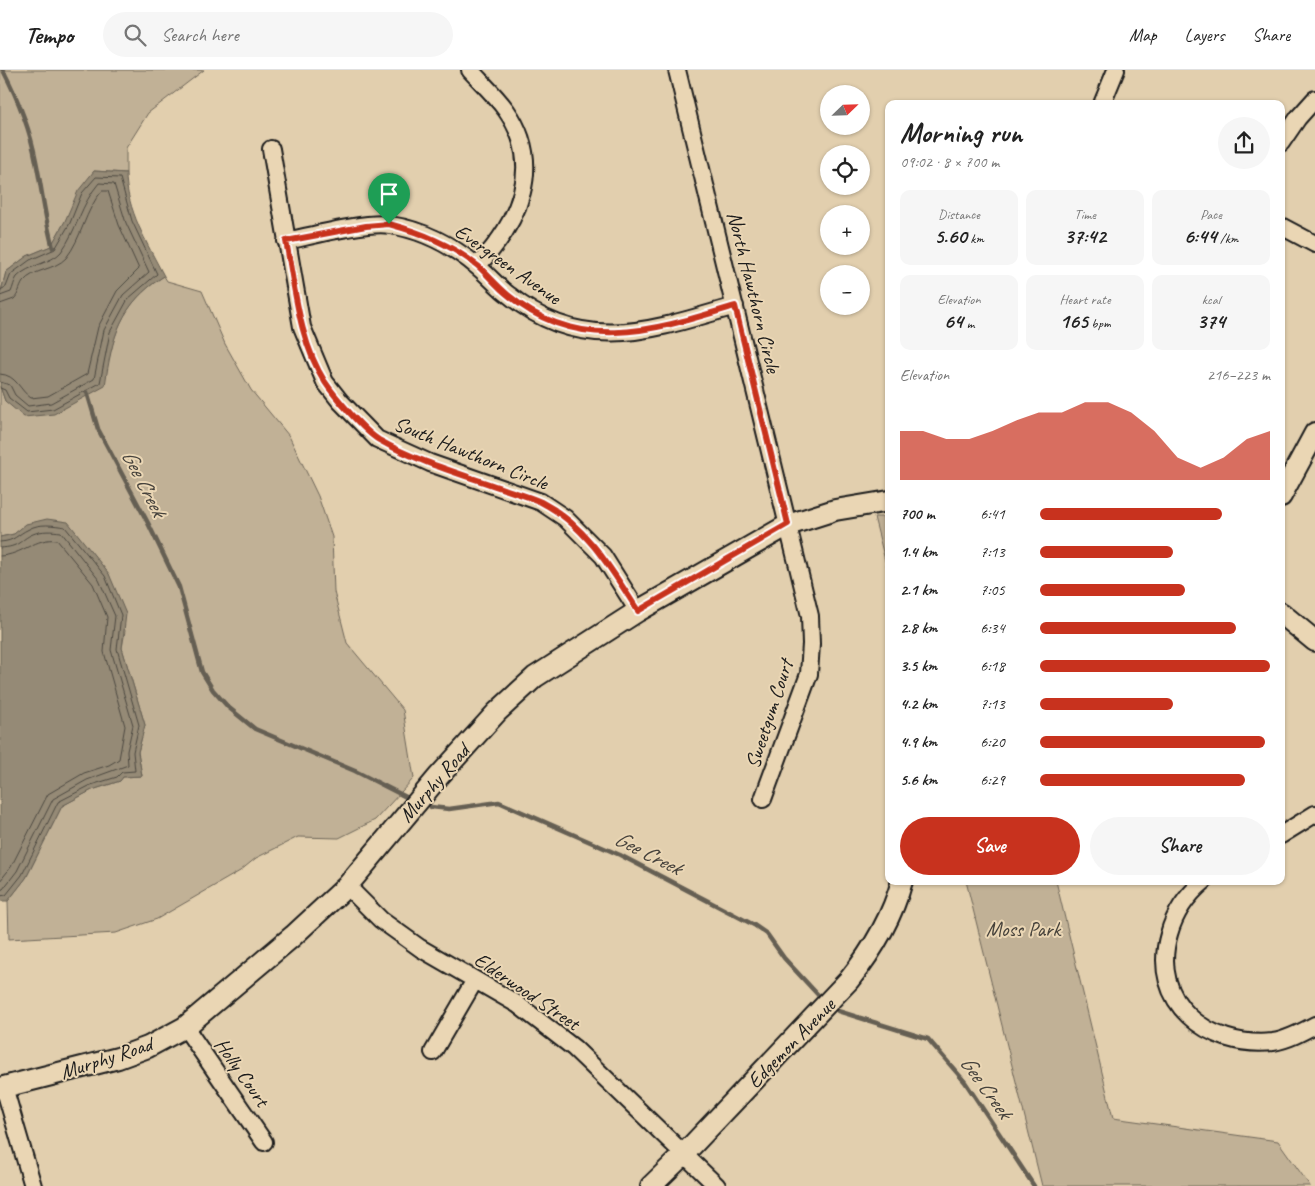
<!DOCTYPE html>
<html lang="en">
<head>
<meta charset="utf-8">
<style>
	:root { --surface:#fff; --page:#f6f6f6; --text:#222; --muted:#767676; --line:#e0e0e0; --accent:#c8321e }
	body { margin:0; font-family:Caveat,sans-serif; background:var(--page); color:var(--text); height:100vh; display:flex; flex-direction:column; font-size:19px; white-space:nowrap }
	* { box-sizing:border-box; margin:0 }
	p { font-size:16px; color:var(--muted) }
	.icon { flex:none; width:28px; height:28px; fill:none; stroke:currentColor; stroke-width:2; stroke-linecap:round; stroke-linejoin:round }
	.map { position:relative; flex:1; overflow:hidden }
	.drawer { position:absolute; left:885px; top:30px; width:400px; height:785px; display:flex; flex-direction:column; background:var(--surface); border-radius:10px; box-shadow:0 1px 4px #0004 }
	.drawer>* { flex:none }
	.needle { width:32px; rotate:67deg }
	.buttons { position:absolute; left:820px; top:15px; display:grid; gap:10px }
	.buttons a { display:grid; place-items:center; width:50px; height:50px; border-radius:50%; background:var(--surface); box-shadow:0 1px 4px #0004; font-size:25px }
	.pin { position:absolute; display:grid; place-items:center; width:42px; height:42px; color:#fff; margin:-51px -21px; border-radius:50% 50% 50% 0; rotate:-45deg; box-shadow:0 0 5px #0007 }
	.pin .icon { rotate:45deg }
	.round { display:grid; place-items:center; flex:none; width:52px; height:52px; border-radius:26px; background:var(--page) }
	.headline { display:flex; align-items:center; justify-content:space-between; height:85px; padding:0 15px }
	h1 { font-size:28px; font-weight:600; line-height:38px }
	.metrics { display:grid; grid-template-columns:repeat(3,1fr); gap:8px; height:85px; padding:5px 15px }
	.metrics div { display:grid; align-content:center; border-radius:10px; background:var(--page); text-align:center }
	.metrics b { font-size:21px; font-weight:600 }
	.metrics small { font-size:14px; font-weight:400 }
	.metrics p { font-size:14px }
	.chart { height:140px; padding:10px 15px }
	.chart p { display:flex; justify-content:space-between }
	.chart svg { width:100%; height:90px; margin-top:5px; fill:var(--accent); opacity:.7 }
	.action { display:flex; gap:10px; margin-top:auto; padding:10px 15px }
	.action a { flex:1; height:58px; border-radius:30px; background:var(--accent); color:#fff; font-size:20px; font-weight:600; line-height:58px; text-align:center }
	.action a+a { background:var(--page); color:var(--text) }
	ul { padding:0 15px; list-style:none; font-size:16px }
	li { display:grid; grid-template-columns:80px 60px 1fr; align-items:center; height:38px }
	li i { height:12px; border-radius:6px; background:var(--accent) }
	header { display:flex; align-items:center; gap:30px; box-sizing:border-box; height:70px; padding:0 25px; background:var(--surface); border-bottom:1px solid var(--line) }
	header strong { font-size:24px }
	nav { display:flex; gap:28px; margin-inline-start:auto; font-size:18px }
	.search { width:350px; height:45px; background:var(--page); display:flex; align-items:center; gap:12px; box-sizing:border-box; padding:0 18px; border-radius:28px; color:var(--muted); font-size:19px }
	.map>svg:first-child { display:block }
	.green { fill:#c1b196; stroke:#6e6659 }
	.water { fill:#958a76; stroke:#655e52 }
	.lines { fill:none; stroke-linecap:round; stroke-linejoin:round }
	.shore { stroke:#4c4840; stroke-width:1 }
	.stream { stroke:#655e52; stroke-width:4.5 }
	.minor-casing { stroke:#1c1c1c; stroke-width:20 }
	.tertiary-casing { stroke:#1c1c1c; stroke-width:24 }
	.minor { stroke:#ead6b4; stroke-width:16 }
	.tertiary { stroke:#ead6b4; stroke-width:20 }
	.route-casing { stroke:#fff; stroke-width:10 }
	.route { stroke:#c8321e; stroke-width:6 }
	.labels { text-anchor:middle; dominant-baseline:central; stroke-width:4; stroke-linejoin:round; paint-order:stroke }
	.street-label { font-size:21px; fill:#1c1c1c; stroke:#ead6b4 }
	.park-label { font-size:21px; fill:#45413a; stroke:#ead6b4 }
	.water-label { font-size:22px; font-style:italic; fill:#46423c; stroke:#ead6b4 }
</style>
</head>
<body>
<header>
<strong>Tempo</strong>
<div class="search"><svg class="icon" aria-label="search" viewBox="0 0 24 24"><circle cx="10" cy="10" r="6"/><path d="M15 15l6 6"/></svg>Search here</div>
<nav><a>Map</a><a>Layers</a><a>Share</a></nav>
</header>
<div class="map">
<svg width="1315" height="1116" viewBox="0 0 1315 1116">
	<rect width="100%" height="100%" fill="#e2cfae"/>
	<filter id="ink" filterUnits="userSpaceOnUse"><feTurbulence type="fractalNoise" baseFrequency=".02" numOctaves="2"/><feDisplacementMap in="SourceGraphic" scale="10" xChannelSelector="R" yChannelSelector="G"/><feConvolveMatrix kernelMatrix="1 2 1 2 8 2 1 2 1" color-interpolation-filters="sRGB"/></filter>
	<g filter="url(#ink)">
		<path class="green" d="M0 0H204L148 43 126 78V103L94 101 51 176 27 186 6 202 0 225Z
			M164 206 167 211 202 221 225 274 251 320 289 366 318 426 332 467 334 522 347 573 403 640 414 708 375 750 339 768 298 767 256 788 240 801 157 849 116 863 9 869 8 831 26 808 62 736 92 720 120 711 123 707 142 706 138 682 145 655 122 578 125 561 109 504 89 480 27 454 14 464 0 467V316L5 331 109 289C117 251 131 227 164 206Z
			M874 447H889V506Z
			M966 811H1056L1113 1048 1278 1071 1310 1116H1042Z"/>
		<path class="water" d="M94 101 126 103C126 139 148 175 164 206 120 234 112 267 105 316L54 344 24 347 5 331 0 316V225L6 202 27 186 51 176 65 151 78 121Z
			M47 449 68 452 109 504 126 544 122 578 145 655 138 682 142 706 123 707 120 711 92 720 62 736 26 808 8 831H0V467L14 464 26 454Z"/>
		<g class="lines">
			<path class="shore" d="M0 220 6 217 11 204 30 190 55 179 70 153 82 123 96 107 120 108 132 151 157 204 128 229 110 262 100 313 53 339 27 342 9 328 5 320 0 318
				M0 226 11 222C13 218 14 211 17 207 28 195 52 193 61 182 77 160 81 134 99 113L114 114 126 153 149 202 123 225 104 260 94 309 51 333 28 336 15 325 10 315 0 312
				M0 234 14 229C19 224 19 218 23 212 33 199 55 200 66 188 82 168 85 140 102 121H108L119 155 139 199 117 221 98 257 87 304 48 326 31 328C19 320 17 305 0 304
				M0 472C16 471 16 465 29 459 39 453 54 455 65 457L105 506 121 545 117 579 139 655 133 682 135 701 122 702 117 707 91 715 58 732 22 805 6 825 0 826
				M0 478C21 477 19 470 33 464 42 460 52 461 61 462L99 510 115 546 111 580 133 655 127 681 128 695 87 710 53 729 17 801 3 819 0 820
				M0 486C23 485 35 467 57 470L93 514 107 547 104 582 125 656 119 689 109 695 84 703 48 724 11 797 0 811"/>
			<path class="stream" d="M3 0C18 29 30 59 36 91 42 120 45 149 53 178
				M87 322 98 359 148 453 179 517 202 602 213 620 228 637 255 659 355 701 408 728
				M431 737 449 739 499 732 620 785 754 855 767 864 784 888 819 926
				M838 941 928 969 965 1012 1034 1116"/>
			<defs>
				<path id="minor" d="M470 0C482 13 496 26 506 40 545 95 519 153 477 196
					M677 0 810 546 811 574 809 604 763 729
					M1102 34 1116 0
					M1281 73 1298 48 1315 29
					M271 79 302 257 325 312 340 331 377 369 430 393 541 432 565 448 603 486 638 541
					M1281 156 1315 174
					M286 171C311 166 367 151 390 155 423 160 453 176 478 197 489 206 498 217 509 225 583 286 653 260 735 236
					M1281 765 1315 744
					M1204 811C1186 826 1175 842 1169 864 1149 932 1208 979 1273 972 1287 970 1302 962 1315 955
					M347 816 381 850 420 878 517 934 574 978 717 1116
					M185 957 264 1072
					M433 982 475 910
					M4 1017 33 1116"/>
				<path id="tertiary" d="M1281 426 1315 363
					M1281 543 1315 571
					M0 1018 118 988 148 977 185 957 293 866 347 816 439 706 497 642 535 607 638 541 788 455 835 440 889 431
					M651 1116 684 1084 849 910C873 880 892 848 902 811"/>
			</defs>
			<use href="#minor" class="minor-casing"/>
			<use href="#tertiary" class="tertiary-casing"/>
			<use href="#minor" class="minor"/>
			<use href="#tertiary" class="tertiary"/>
		</g>
	</g>
	<g class="lines" filter="url(#ink)">
		<defs>
			<path id="route" d="M389 154C422 163 450 174 478 196 488 205 497 216 508 225 580 285 655 260 735 236L788 454 638 541C612 500 586 455 541 432 528 426 512 422 498 417 458 403 416 391 379 370 364 361 335 327 325 312 299 271 295 218 286 171L366 156Z"/>
		</defs>
		<use href="#route" class="route-casing"/>
		<use href="#route" class="route"/>
	</g>
	<g class="labels">
		<g class="street-label">
			<text transform="translate(508 194) rotate(35)">Evergreen Avenue</text>
			<text transform="translate(754 222) rotate(76)">North Hawthorn Circle</text>
			<text transform="translate(471 383) rotate(22)">South Hawthorn Circle</text>
			<text transform="translate(769 644) rotate(-72)">Sweetgum Court</text>
			<text transform="translate(434 713) rotate(-49)">Murphy Road</text>
			<text transform="translate(527 921) rotate(34)">Elderwood Street</text>
			<text transform="translate(791 973) rotate(-46)">Edgemon Avenue</text>
			<text transform="translate(106 988) rotate(-18)">Murphy Road</text>
			<text transform="translate(242 1002) rotate(55)">Holly Court</text>
		</g>
		<g class="park-label">
			<text x="1023" y="859">Moss Park</text>
		</g>
		<g class="water-label">
			<text transform="translate(144 413) rotate(63)">Gee Creek</text>
			<text transform="translate(648 783) rotate(27)">Gee Creek</text>
			<text transform="translate(986 1017) rotate(54)">Gee Creek</text>
		</g>
	</g>
</svg>
<div class="buttons">
<a><svg class="needle" viewBox="-14 -14 28 28"><path d="M0-13l5 13h-10z" fill="#e53935"/><path d="M0 13l5-13h-10z" fill="#767676"/></svg></a>
<a><svg class="icon" aria-label="locate" viewBox="0 0 24 24"><circle cx="12" cy="12" r="6"/><path d="M12 2v4M12 18v4M2 12h4M18 12h4"/></svg></a>
<a>+</a>
<a>−</a>
</div>
<div class="pin" style="left:389px;top:154px;background:#1e9e55"><svg class="icon" aria-label="arrive" viewBox="0 0 24 24"><path d="M6 21V4h12l-3 4 3 4H6"/></svg></div>
<section class="drawer">
<div class="headline"><div><h1>Morning run</h1><p>09:02 · 8 × 700 m</p></div><a class="round"><svg class="icon" aria-label="share" viewBox="0 0 24 24"><path d="M12 15V3M7 8l5-5 5 5M5 13v7h14v-7"/></svg></a></div>
<div class="metrics">
<div><p>Distance</p><b>5.60<small> km</small></b></div>
<div><p>Time</p><b>37:42</b></div>
<div><p>Pace</p><b>6:44<small> /km</small></b></div>
</div>
<div class="metrics">
<div><p>Elevation</p><b>64<small> m</small></b></div>
<div><p>Heart rate</p><b>165<small> bpm</small></b></div>
<div><p>kcal</p><b>374</b></div>
</div>
<div class="chart"><p><span>Elevation</span>216–223 m</p>
<svg viewBox="0 0 160 44" preserveAspectRatio="none"><path d="M0 44V20L10 20L20 24L30 24L40 20L50 15L60 11L70 11L80 6L90 6L100 11L110 20L120 33L130 38L140 33L150 24L160 20V44z"/></svg>
</div>
<ul>
<li><b>700 m</b>6:41<i style="width:79%"></i></li>
<li><b>1.4 km</b>7:13<i style="width:58%"></i></li>
<li><b>2.1 km</b>7:05<i style="width:63%"></i></li>
<li><b>2.8 km</b>6:34<i style="width:85%"></i></li>
<li><b>3.5 km</b>6:18<i style="width:100%"></i></li>
<li><b>4.2 km</b>7:13<i style="width:58%"></i></li>
<li><b>4.9 km</b>6:20<i style="width:98%"></i></li>
<li><b>5.6 km</b>6:29<i style="width:89%"></i></li>
</ul>
<div class="action"><a>Save</a><a>Share</a></div>
</section>
</div>
</body>
</html>
